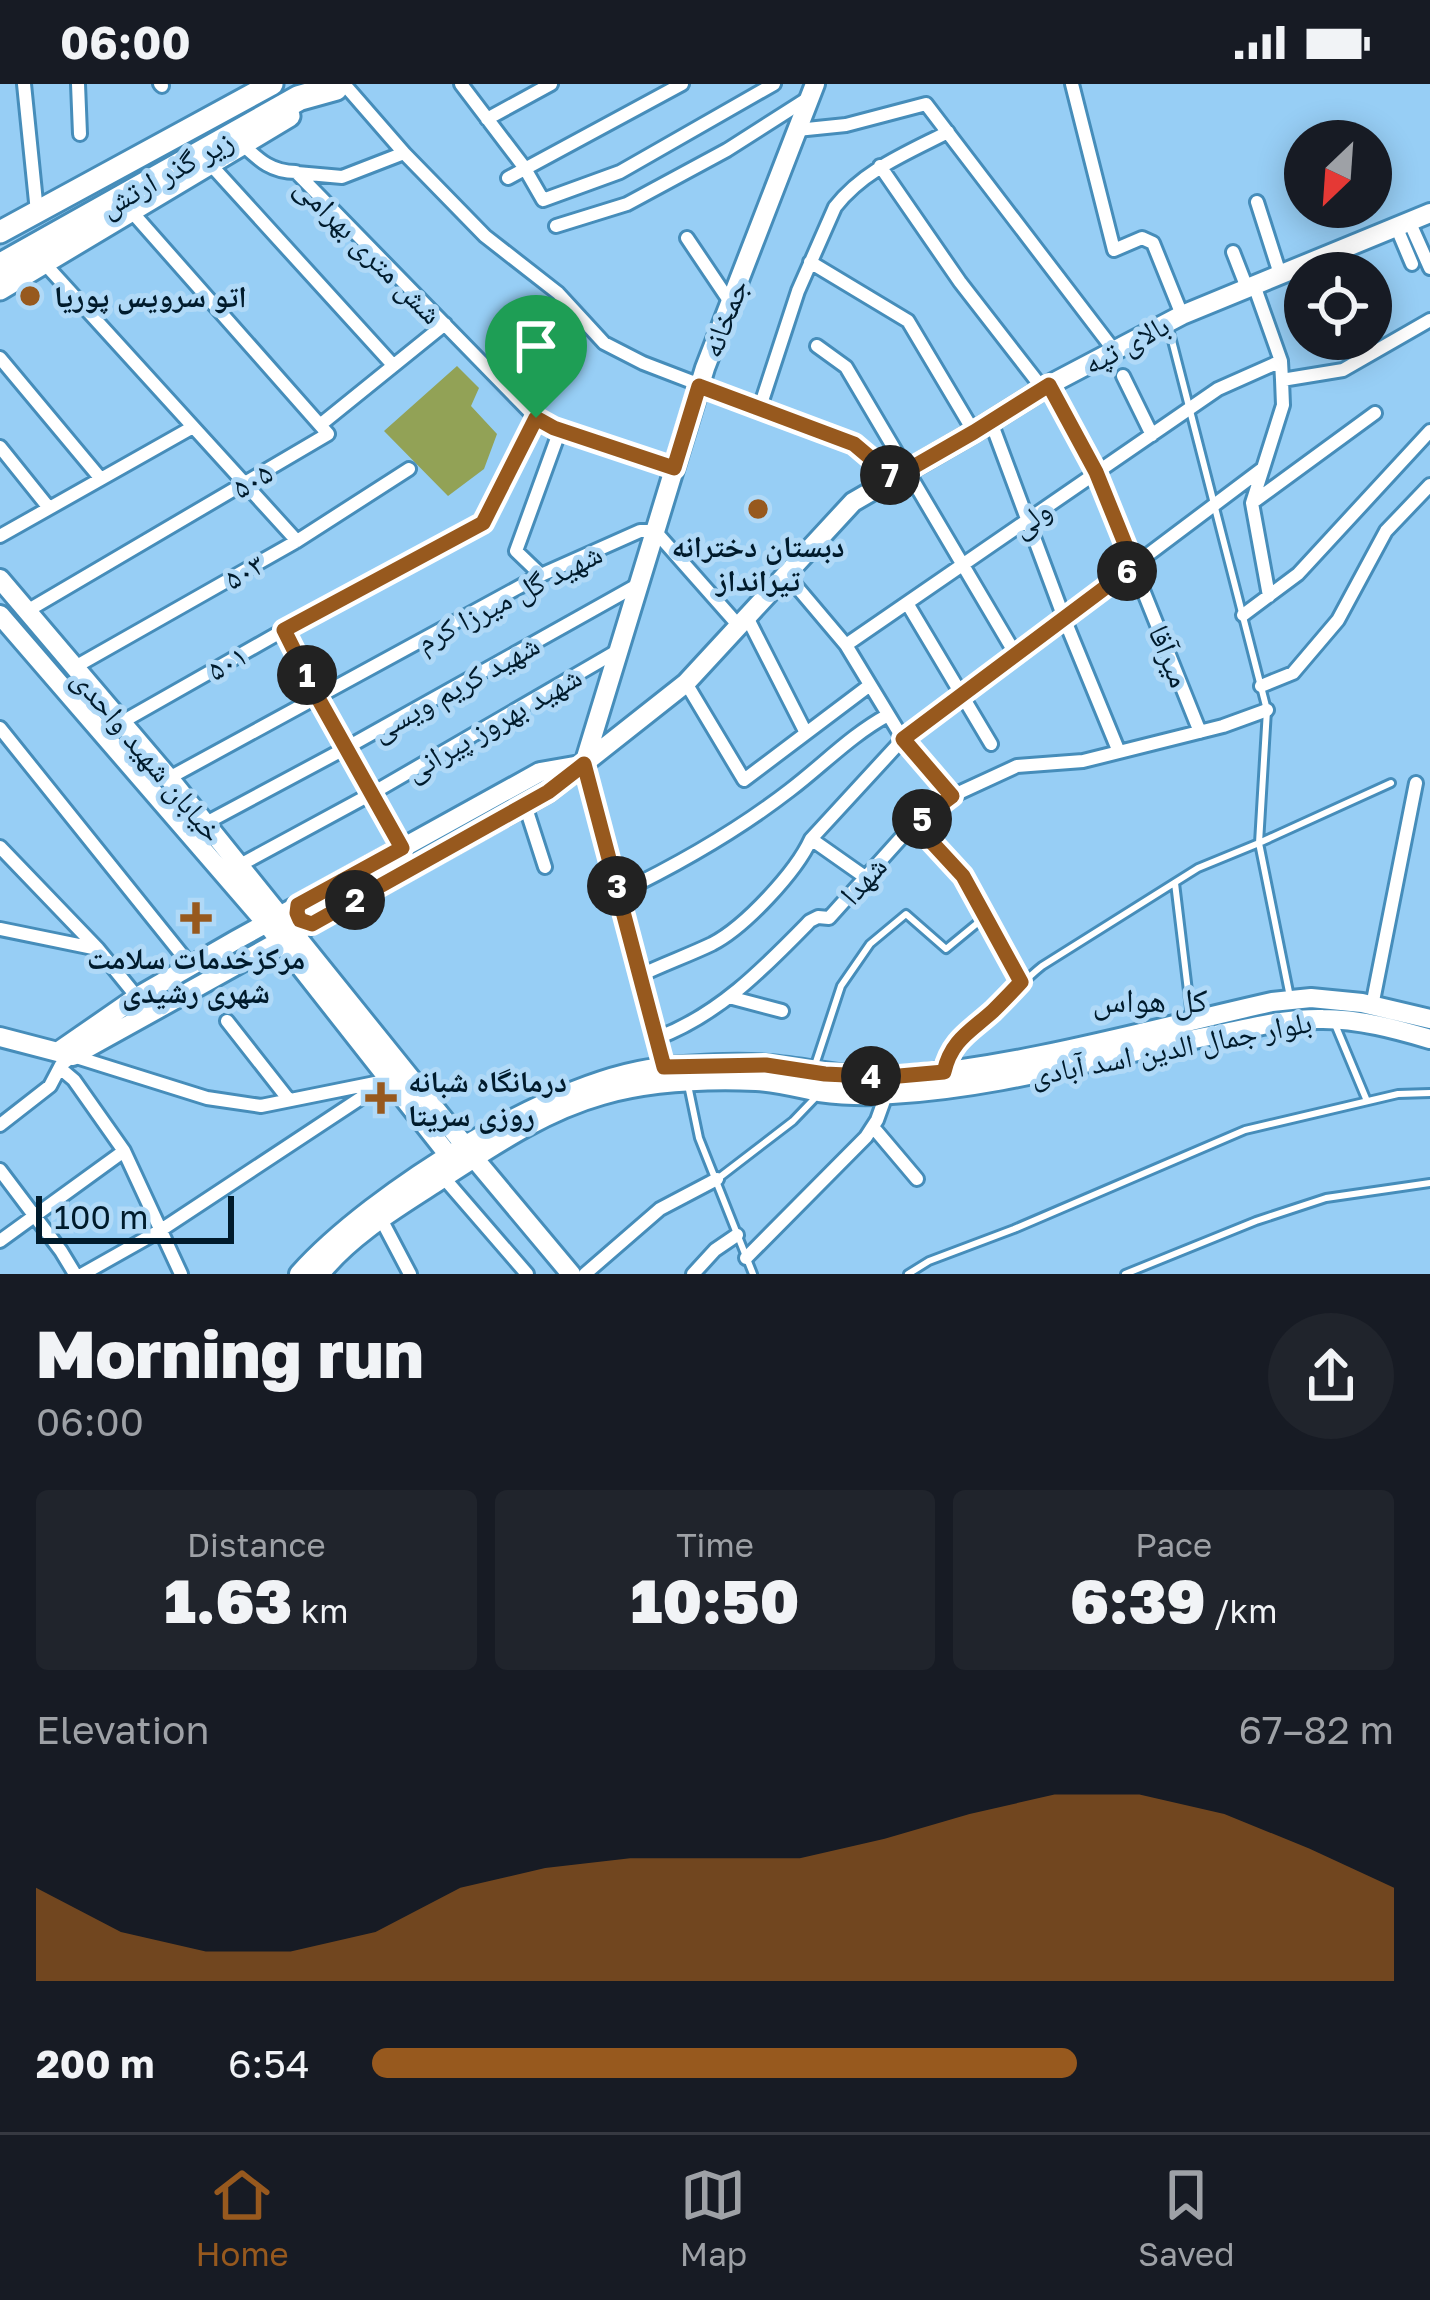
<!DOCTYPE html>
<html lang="en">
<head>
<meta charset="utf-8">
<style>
	:root { --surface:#171b24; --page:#20242c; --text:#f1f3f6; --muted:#9ea1a6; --line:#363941; --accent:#97591e }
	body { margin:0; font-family:"Golos Text","Noto Naskh Arabic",sans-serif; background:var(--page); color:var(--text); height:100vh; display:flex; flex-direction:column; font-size:45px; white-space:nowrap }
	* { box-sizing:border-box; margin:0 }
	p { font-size:39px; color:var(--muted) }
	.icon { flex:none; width:66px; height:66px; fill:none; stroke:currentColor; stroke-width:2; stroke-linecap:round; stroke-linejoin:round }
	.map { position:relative; height:1190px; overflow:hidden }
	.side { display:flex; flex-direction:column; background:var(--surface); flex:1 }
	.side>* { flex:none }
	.needle { width:78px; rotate:205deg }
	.controls { position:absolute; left:1284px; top:36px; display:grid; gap:24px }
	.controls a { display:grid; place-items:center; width:108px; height:108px; border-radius:50%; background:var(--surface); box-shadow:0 6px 30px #0003; font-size:60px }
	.scale { position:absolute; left:36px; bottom:30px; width:198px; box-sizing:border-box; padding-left:12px; border:6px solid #001b2c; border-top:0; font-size:33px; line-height:42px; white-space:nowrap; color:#001b2c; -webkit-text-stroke:9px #b0d9f7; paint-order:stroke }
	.pin { position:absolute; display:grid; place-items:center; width:102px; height:102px; color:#fff; margin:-123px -51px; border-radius:50% 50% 50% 0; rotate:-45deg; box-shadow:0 0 12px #0007 }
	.pin .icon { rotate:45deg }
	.km { position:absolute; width:60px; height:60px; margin:-30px; border-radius:50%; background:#222; color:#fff; font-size:33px; line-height:60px; text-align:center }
	.round { display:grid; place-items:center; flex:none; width:126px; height:126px; border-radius:63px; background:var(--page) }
	.overview { display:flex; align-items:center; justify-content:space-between; height:204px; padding:0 36px }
	h1 { font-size:66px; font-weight:800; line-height:90px }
	.figures { display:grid; grid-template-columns:repeat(3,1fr); gap:18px; height:204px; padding:12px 36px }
	.figures div { display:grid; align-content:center; border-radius:12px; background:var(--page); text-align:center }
	.figures b { font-size:60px; font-weight:800 }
	.figures small { font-size:33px; font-weight:400 }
	.figures p { font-size:33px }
	.chart { height:336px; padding:24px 36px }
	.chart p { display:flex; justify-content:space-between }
	.chart svg { width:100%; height:216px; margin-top:12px; fill:var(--accent); opacity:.7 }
	ul { padding:0 36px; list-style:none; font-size:39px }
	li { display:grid; grid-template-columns:192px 144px 1fr; align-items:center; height:90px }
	li i { height:30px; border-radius:15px; background:var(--accent) }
	.status { display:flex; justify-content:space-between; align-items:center; height:84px; padding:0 60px; background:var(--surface); direction:ltr }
	.status svg { height:33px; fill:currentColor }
	.tab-bar { display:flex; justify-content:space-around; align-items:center; height:168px; border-top:3px solid var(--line); background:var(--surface); font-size:33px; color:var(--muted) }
	.tab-bar a { display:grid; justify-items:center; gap:6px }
	.tab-bar .current { color:var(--accent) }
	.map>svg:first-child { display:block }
	.green { fill:#92a256 }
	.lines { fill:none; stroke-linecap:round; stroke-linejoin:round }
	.lane-casing { stroke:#468dba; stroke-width:12 }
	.street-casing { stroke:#468dba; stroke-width:18 }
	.secondary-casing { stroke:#468dba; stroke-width:24 }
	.primary-casing { stroke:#468dba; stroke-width:27 }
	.highway-casing { stroke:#468dba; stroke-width:30 }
	.lane { stroke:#fff; stroke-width:6 }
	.street { stroke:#fff; stroke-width:12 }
	.secondary { stroke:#fff; stroke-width:18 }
	.primary { stroke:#fff; stroke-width:21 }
	.highway { stroke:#fff; stroke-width:24 }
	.route-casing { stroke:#fff; stroke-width:24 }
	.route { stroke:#97591e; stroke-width:15 }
	.poi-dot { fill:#97591e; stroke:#b0d9f7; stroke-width:4.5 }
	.labels { text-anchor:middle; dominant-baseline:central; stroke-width:10; stroke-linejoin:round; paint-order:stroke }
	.street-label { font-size:30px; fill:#001b2c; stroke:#b0d9f7 }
	.poi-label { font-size:30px; font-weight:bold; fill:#001b2c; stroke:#b0d9f7; text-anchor:start }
	.neighbourhood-label { font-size:33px; fill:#001b2c; stroke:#b0d9f7 }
</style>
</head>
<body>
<div class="status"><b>06:00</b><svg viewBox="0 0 49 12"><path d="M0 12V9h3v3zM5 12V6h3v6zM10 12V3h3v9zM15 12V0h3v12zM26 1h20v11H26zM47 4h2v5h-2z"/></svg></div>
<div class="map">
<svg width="1430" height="1190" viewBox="0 0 1430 1190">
	<rect width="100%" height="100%" fill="#97cef5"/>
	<path class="green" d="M457 282 479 304 471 322 497 350 484 385 448 412 384 347Z"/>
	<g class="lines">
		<defs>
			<path id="lane" d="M1175 799 1191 932
				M1290 913 1259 759 1391 699
				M1334 938 1367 1017
				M945 983C950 958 971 945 990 930 1008 915 1023 897 1042 882L1198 784 1259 759 1267 626 1168 241
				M814 984 841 902 870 860 906 830 946 865 986 832 1021 898
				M688 1001 699 1054 753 1190
				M720 1093 793 1037 815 1014
				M908 1190 929 1177 1014 1145 1245 1046 1398 1010 1430 1009
				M1125 1190 1256 1137 1326 1114 1430 1099"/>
			<path id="street" d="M24 0 37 128
				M78 0 80 50
				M160 0 162 2
				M344 0 404 69 485 152 558 209 604 259 643 279 854 360 894 394
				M461 0 524 83 543 116 620 88 774 0
				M1072 0 1114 166 1142 154 1153 159 1182 231
				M487 35 551 0
				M797 46 846 41 926 20 1113 265
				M243 61C260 77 272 88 296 88L536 334 554 344 674 384
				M211 81 393 281
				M880 82 960 198 1043 305
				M297 89 342 93 404 69
				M508 94 682 0
				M1257 118 1280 190
				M132 128 320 341
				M1409 137 1430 184
				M556 142 627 120 727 66 810 13
				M1396 142 1412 180
				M687 154 730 218
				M1342 164 1354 189
				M1233 168 1247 204
				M810 178 908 237 974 348
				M45 180 297 457
				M1254 201 1281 277 1282 296 1283 321 1252 419 1269 512
				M817 262 846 283 1016 571
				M0 274 101 395
				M1123 292 1152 351
				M1282 296 1343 286 1430 236
				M1049 301 1096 389 1200 648
				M760 323 798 207 835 123C864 86 907 69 948 48
				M991 338 1064 534 1119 668
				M0 363 49 424
				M1252 419 1375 329
				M0 452 193 343
				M786 490 846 561 903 655 952 712
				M541 491 516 467 560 346
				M907 519 991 660
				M27 527 328 350 320 341 445 240
				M1243 531 1298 490 1430 347
				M747 533 806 649
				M284 546 318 615 402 764
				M846 561 1218 305 1281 277
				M75 583 297 457 409 385
				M686 599 744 696 870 601
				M1261 602 1293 589 1338 536 1386 447 1430 401
				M122 638 284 546 483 439 536 334
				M0 644 191 882
				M584 680 665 983
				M169 694 541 491 640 447H655L739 542
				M525 721 545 783
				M206 739 346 664 639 500
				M915 740 963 792 986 832
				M811 755 865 793
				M0 763 98 865 137 913
				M240 781 371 710 619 566
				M619 809C679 780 737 747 790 706 823 681 851 651 888 631
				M0 845 98 865
				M641 891C664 880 689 871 712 860 745 843 796 788 811 755L903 655 1262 385
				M729 913 782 927
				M1372 922 1416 699
				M227 937 289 1016
				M657 954C719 931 765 883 810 837L818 833 829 834 909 745 952 712 1017 682 1083 677 1223 642 1267 626
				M61 985 74 996 124 1067 181 1190
				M0 1041 50 1002 61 981 73 972 207 1014 261 1022 390 996
				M873 1043 917 1095
				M0 1086 61 1167 75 1190
				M444 1094 527 1190
				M381 1135 410 1190
				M0 1157 124 1067
				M746 1174 866 1053 877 1036 886 1011
				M83 1190 161 1146 376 1004
				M585 1190 660 1125 717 1095
				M693 1190 715 1166 737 1151"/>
			<path id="secondary" d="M0 495 169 694 466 1063
				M0 531 266 839 450 1073
				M584 680 705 284 815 0
				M0 953 73 972 548 708 686 599 853 418 974 348 1049 301 1182 231 1430 129
				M59 967 137 913 236 856 540 688 580 681
				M474 1074 571 1190
				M299 1190C370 1110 560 989 668 983 700 981 736 978 768 981 811 984 853 996 896 993 1023 982 1148 946 1272 918L1311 914 1362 919 1430 935
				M320 1190C350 1152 394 1126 434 1100 487 1066 541 1028 602 1011 651 997 706 995 756 997 777 998 799 1004 819 1008 842 1011 869 1012 892 1010 1001 1004 1107 971 1215 951 1250 944 1287 934 1323 935 1359 935 1396 945 1430 955"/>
			<path id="primary" d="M0 148 272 0
				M0 205 289 32"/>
			<path id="highway" d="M0 182 299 14 335 4"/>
		</defs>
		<use href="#lane" class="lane-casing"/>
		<use href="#street" class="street-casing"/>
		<use href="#secondary" class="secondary-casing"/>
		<use href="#primary" class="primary-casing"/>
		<use href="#highway" class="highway-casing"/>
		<use href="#lane" class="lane"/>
		<use href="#street" class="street"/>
		<use href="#secondary" class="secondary"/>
		<use href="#primary" class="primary"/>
		<use href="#highway" class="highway"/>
	</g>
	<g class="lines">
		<defs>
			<path id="route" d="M1049 301 1096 388 1134 482 903 655 952 712 915 740 963 792 1021 898C1012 908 1002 918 993 927 971 947 951 956 944 988L888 993 825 990 766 981 664 983 584 680 548 708 312 840 300 836 297 829 298 821 402 764 318 614 284 546 483 439 536 334 554 344 674 384 699 302 854 360 894 394 974 348Z"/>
		</defs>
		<use href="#route" class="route-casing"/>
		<use href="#route" class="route"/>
	</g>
	<g class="poi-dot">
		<circle cx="30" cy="212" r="12"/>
		<circle cx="758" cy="425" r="12"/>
		<path d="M190 816h12v12h12v12h-12v12h-12v-12h-12v-12h12z"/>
		<path d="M375 996h12v12h12v12h-12v12h-12v-12h-12v-12h12z"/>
	</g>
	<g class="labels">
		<g class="street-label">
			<text transform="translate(166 89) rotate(-29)">زیر گذر ارتش</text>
			<text transform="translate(369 166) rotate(45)">شش متری بهرامی</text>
			<text transform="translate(724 234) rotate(-69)">جمخانه</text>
			<text transform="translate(1126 260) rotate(-28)">بالای تپه</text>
			<text transform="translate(252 396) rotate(-31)">۵۰۵</text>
			<text transform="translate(1031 434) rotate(-35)">ولی</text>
			<text transform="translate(244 487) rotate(-30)">۵۰۳</text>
			<text transform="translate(509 513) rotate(-27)">شهید گل میرزا کرم</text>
			<text transform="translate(1170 572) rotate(68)">میرآقا</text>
			<text transform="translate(227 578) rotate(-30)">۵۰۱</text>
			<text transform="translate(455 603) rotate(-29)">شهید کریم ویسی</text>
			<text transform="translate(493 639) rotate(-30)">شهید بهروز پیرانی</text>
			<text transform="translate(148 671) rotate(50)">خیابان شهید واحدی</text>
			<text transform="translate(863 796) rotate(-48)">شهدا</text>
			<text transform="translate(1171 964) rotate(-11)">بلوار جمال الدین اسد آبادی</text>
		</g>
		<g class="poi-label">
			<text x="54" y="212">اتو سرویس پوریا</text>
			<text x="758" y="462" text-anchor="middle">دبستان دخترانه<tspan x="758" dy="34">تیرانداز</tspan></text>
			<text x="196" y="874" text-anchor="middle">مرکزخدمات سلامت<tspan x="196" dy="34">شهری رشیدی</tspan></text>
			<text x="408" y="997">درمانگاه شبانه<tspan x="408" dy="34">روزی سریتا</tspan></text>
		</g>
		<g class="neighbourhood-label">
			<text x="1150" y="915">کل هواس</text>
		</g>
	</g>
</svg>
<div class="controls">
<a><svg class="needle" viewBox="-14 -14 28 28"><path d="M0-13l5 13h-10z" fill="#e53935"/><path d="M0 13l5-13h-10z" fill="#9ea1a6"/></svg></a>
<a><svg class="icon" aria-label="locate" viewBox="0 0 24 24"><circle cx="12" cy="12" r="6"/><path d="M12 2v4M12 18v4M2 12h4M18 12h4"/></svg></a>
</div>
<div class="scale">100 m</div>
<div class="pin" style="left:536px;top:334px;background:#1e9e55"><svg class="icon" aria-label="arrive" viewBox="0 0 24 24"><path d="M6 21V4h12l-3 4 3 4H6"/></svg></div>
<b class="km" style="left:307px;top:591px">1</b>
<b class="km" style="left:355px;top:816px">2</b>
<b class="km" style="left:617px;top:802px">3</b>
<b class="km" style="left:871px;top:992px">4</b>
<b class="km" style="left:922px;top:735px">5</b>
<b class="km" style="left:1127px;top:487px">6</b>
<b class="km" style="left:890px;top:391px">7</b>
</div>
<section class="side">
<div class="overview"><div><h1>Morning run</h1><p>06:00</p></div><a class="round"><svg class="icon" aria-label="share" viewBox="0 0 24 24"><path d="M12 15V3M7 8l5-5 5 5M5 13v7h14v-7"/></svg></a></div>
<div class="figures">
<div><p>Distance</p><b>1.63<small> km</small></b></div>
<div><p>Time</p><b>10:50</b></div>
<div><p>Pace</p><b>6:39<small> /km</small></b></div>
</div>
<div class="chart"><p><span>Elevation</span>67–82 m</p>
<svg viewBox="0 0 160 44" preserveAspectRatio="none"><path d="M0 44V25L10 34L20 38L30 38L40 34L50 25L60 21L70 19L80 19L90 19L100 15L110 10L120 6L130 6L140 10L150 17L160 25V44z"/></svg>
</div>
<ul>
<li><b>200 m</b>6:54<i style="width:69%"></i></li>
</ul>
</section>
<nav class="tab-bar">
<a class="current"><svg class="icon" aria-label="home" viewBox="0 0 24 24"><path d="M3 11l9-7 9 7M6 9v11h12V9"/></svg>Home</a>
<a><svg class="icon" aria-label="map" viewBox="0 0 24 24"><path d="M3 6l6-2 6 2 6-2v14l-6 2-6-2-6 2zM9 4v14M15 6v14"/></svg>Map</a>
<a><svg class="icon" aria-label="saved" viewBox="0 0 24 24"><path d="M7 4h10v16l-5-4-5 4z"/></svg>Saved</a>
</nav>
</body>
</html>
